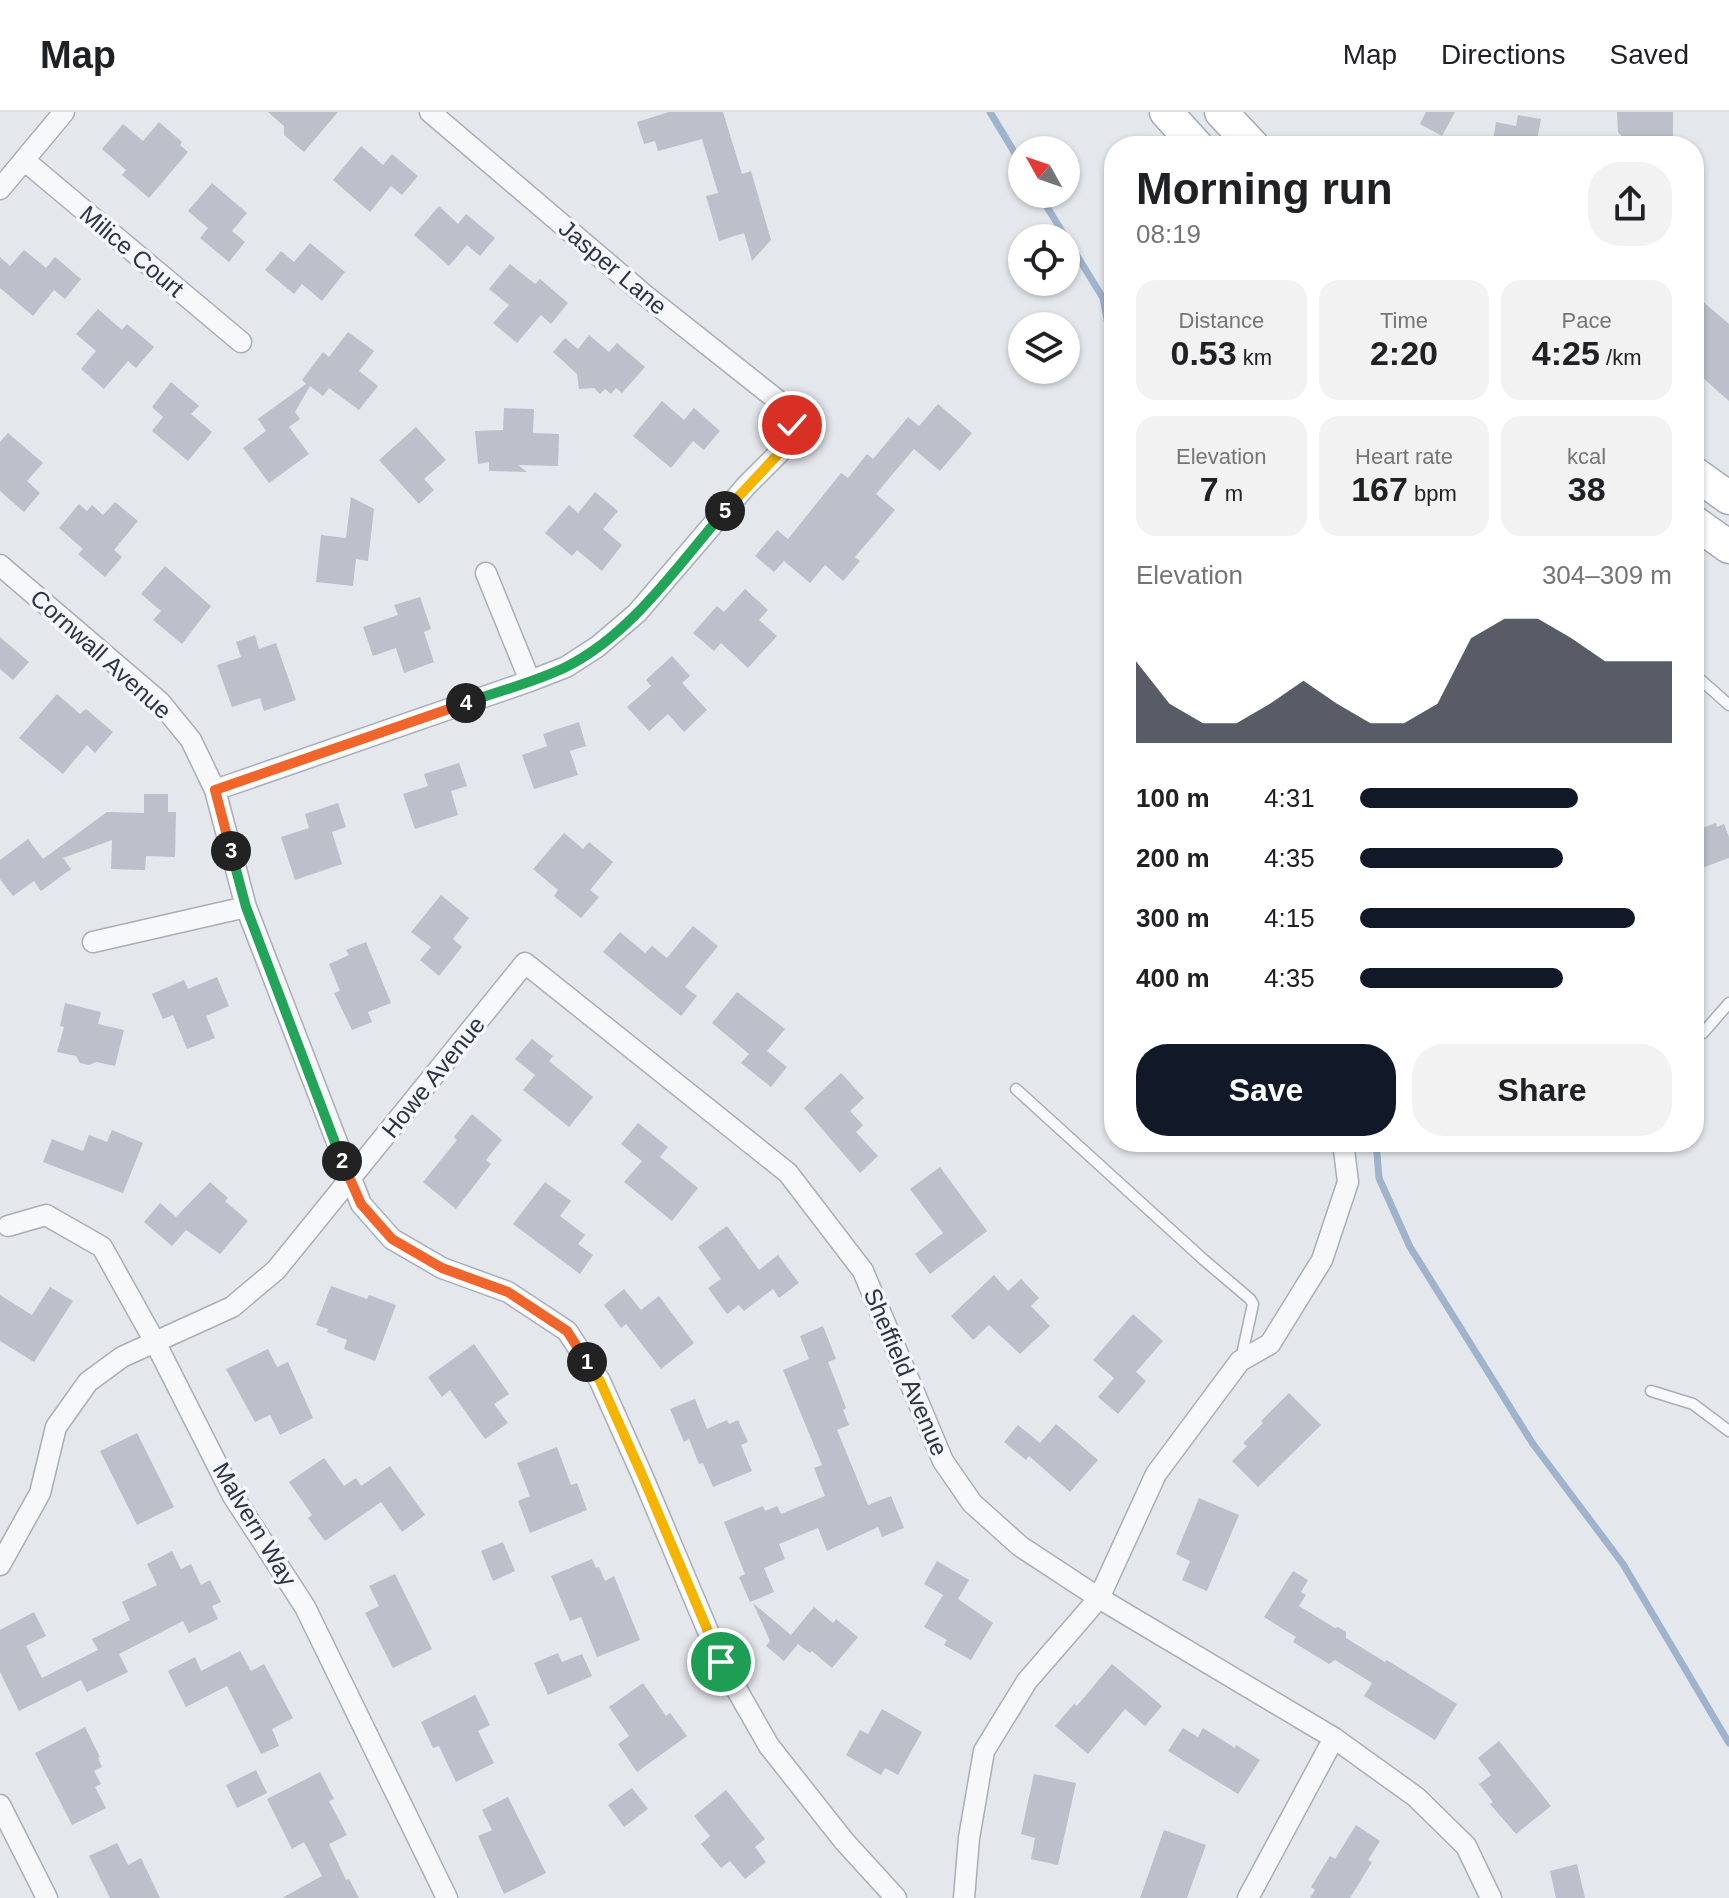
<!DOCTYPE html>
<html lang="en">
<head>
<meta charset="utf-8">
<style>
	:root { --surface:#fff; --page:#f2f2f2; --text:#202124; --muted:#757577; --line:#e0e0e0; --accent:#111827 }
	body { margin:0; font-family:Helvetica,sans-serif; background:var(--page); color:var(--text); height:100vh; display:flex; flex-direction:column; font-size:30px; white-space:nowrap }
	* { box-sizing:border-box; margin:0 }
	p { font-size:26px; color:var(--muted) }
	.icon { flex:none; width:44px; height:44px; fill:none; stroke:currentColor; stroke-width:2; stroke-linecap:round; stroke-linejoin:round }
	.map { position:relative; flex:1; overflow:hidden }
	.panel { position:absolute; left:1104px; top:24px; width:600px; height:1016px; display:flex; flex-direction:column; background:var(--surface); border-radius:32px; box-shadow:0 2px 6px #0004 }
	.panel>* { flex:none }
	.needle { width:52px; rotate:310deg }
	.buttons { position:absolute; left:1008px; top:24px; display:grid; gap:16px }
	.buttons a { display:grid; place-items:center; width:72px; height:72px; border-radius:50%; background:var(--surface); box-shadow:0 2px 6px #0004; font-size:40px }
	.pin { position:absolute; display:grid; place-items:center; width:68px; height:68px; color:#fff; margin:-34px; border:4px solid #fff; border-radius:50%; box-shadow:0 2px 8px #0007 }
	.km { position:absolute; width:40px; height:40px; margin:-20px; border-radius:50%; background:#222; color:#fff; font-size:22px; line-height:40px; text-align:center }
	.round { display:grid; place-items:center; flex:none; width:84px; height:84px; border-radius:32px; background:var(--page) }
	.head { display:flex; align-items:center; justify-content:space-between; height:136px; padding:0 32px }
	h1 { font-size:44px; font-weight:700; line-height:60px }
	.figures { display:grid; grid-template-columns:repeat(3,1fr); gap:12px; height:136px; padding:8px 32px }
	.figures div { display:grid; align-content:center; border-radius:20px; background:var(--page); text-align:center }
	.figures b { font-size:34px; font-weight:700 }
	.figures small { font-size:22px; font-weight:400 }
	.figures p { font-size:22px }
	.chart { height:224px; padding:16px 32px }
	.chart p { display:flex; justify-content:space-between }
	.chart svg { width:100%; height:144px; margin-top:8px; fill:var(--accent); opacity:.7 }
	.button { display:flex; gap:16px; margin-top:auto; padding:16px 32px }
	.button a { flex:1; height:92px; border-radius:32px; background:var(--accent); color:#fff; font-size:32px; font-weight:700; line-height:92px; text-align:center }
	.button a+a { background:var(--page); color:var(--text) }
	ul { padding:0 32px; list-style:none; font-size:26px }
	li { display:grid; grid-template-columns:128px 96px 1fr; align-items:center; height:60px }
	li i { height:20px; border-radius:10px; background:var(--accent) }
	header { display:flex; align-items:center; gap:48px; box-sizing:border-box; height:112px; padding:0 40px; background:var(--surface); border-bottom:2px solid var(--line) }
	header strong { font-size:38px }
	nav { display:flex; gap:44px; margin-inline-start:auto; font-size:28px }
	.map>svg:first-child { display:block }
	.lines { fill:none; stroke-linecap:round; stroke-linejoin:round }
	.stream { stroke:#9fb4cc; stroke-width:7 }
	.building { fill:#bbc0ca }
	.service-casing { stroke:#a9aeb7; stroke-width:13 }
	.minor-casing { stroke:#a9aeb7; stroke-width:23 }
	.primary-casing { stroke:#a3abb8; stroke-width:35 }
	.service { stroke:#f7f8fa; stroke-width:10 }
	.minor { stroke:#f7f8fa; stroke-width:20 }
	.primary { stroke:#fff; stroke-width:32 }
	.split-1-casing { stroke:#fff; stroke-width:16 }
	.split-2-casing { stroke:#fff; stroke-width:16 }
	.split-3-casing { stroke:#fff; stroke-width:16 }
	.split-4-casing { stroke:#fff; stroke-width:16 }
	.split-5-casing { stroke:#fff; stroke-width:16 }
	.split-6-casing { stroke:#fff; stroke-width:16 }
	.split-1 { stroke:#f5b400; stroke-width:10 }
	.split-2 { stroke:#f0652b; stroke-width:10 }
	.split-3 { stroke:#22a559; stroke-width:10 }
	.split-4 { stroke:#f0652b; stroke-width:10 }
	.split-5 { stroke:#22a559; stroke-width:10 }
	.split-6 { stroke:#f5b400; stroke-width:10 }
	.labels { text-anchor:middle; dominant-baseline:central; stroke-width:7; stroke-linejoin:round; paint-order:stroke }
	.street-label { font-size:24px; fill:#2b3445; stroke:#f4f6f9 }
</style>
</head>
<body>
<header>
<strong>Map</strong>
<nav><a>Map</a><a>Directions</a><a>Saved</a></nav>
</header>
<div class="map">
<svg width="1729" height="1786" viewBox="0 0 1729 1786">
	<rect width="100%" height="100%" fill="#e4e7ec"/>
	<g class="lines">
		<path class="stream" d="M990 0 1022 53
			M1039 82 1103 186 1114 244
			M1376 1030 1379 1066 1410 1135 1533 1332 1623 1452 1729 1631"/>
	</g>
	<path class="building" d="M268 0H338L304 40 284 23V14Z
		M669 0H723L742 62 751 59 771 128 752 149 744 121 719 129 706 84 718 81 702 27 658 39 655 29 644 32 637 10Z
		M1426 0H1455L1442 24 1420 12Z
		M1617 0H1673V34H1624V27L1618 20Z
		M1518 3 1541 7 1536 34H1492L1496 10 1516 14Z
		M159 10 182 30 180 33 188 40 149 86 122 63 126 58 102 37 123 12 143 29Z
		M361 34 383 53 392 42 418 64 402 83 391 74 370 100 333 68Z
		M212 71 247 101 232 119 245 130 229 150 200 126 208 116 188 99Z
		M439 94 458 112 466 102 495 126 480 144 467 133 449 154 414 123Z
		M310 131 345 160 322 189 302 172 294 182 265 158 281 139 294 150Z
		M24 138 46 156 55 145 81 167 65 187 54 178 33 204 0 176V145L10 154Z
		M510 152 535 172 540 167 568 191 551 212 541 203 517 231 493 211 509 193 489 177Z
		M1694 182 1729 212V289L1694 258Z
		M98 197 122 218 127 212 154 235 136 256 128 249 104 277 81 257 96 239 76 222Z
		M348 220 374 239 359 259 378 274 359 298 329 276 323 284 310 274 295 300 300 307 289 315 309 342 269 371 243 336 266 319 258 307 306 272 302 268 323 240 329 245Z
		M589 223 609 240 617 231 645 255 622 281 616 276 611 282 605 277 600 282 594 276 579 277 577 262 553 240 565 226 578 237Z
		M171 270 199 294 191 302 212 320 188 349 152 319 163 305 152 295Z
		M662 289 684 308 694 296 720 319 704 338 693 329 671 356 633 324Z
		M938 292 972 321 940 359 914 337 896 358 876 382 895 398 855 445 860 449 843 469 825 453 810 471 784 449 774 460 755 444 777 418 788 427 841 361 848 366 867 342 873 347 908 305 919 314Z
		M504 296 534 297 533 321 559 322 558 354 518 353 527 360 489 359V350L478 352 475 319 503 318Z
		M416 315 446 348 424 367 434 378 419 392 379 348Z
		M8 321 43 351 27 369 40 381 24 400 0 379V330Z
		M595 380 618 399 603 417 622 433 602 459 577 438 572 444 545 421 569 393 578 401Z
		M351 385 374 397 368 449 356 447 353 474 316 470 321 423 346 426Z
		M115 390 138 409 114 438 122 445 105 465 78 442 83 437 59 416 79 392 87 399 92 393 103 403Z
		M165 454 211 494 182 532 153 508 161 499 141 482Z
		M745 477 768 498 759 508 777 524 748 556 721 531 714 539 693 521 717 494 724 500Z
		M420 485 431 517 424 520 434 550 404 561 396 536 373 544 363 515 398 503 394 493Z
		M255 523 259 537 276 531 296 588 264 599 260 586 232 595 217 553 241 545 236 530Z
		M0 525 29 550 13 568 0 557Z
		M672 544 690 564 682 571 707 598 684 620 668 602 649 619 627 595 651 574 646 568Z
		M57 582 80 602 86 597 113 620 95 641 87 633 63 662 19 626Z
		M579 610 586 634 570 639 578 663 534 677 522 643 547 634 543 622Z
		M459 651 467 674 451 679 458 703 415 717 403 682 428 674 424 662Z
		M144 682H168V700H176L175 745 146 744 145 758 111 757 112 728 63 746 71 757 41 779 34 769 13 784 0 767V748L28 727 43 747 107 700 144 701Z
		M338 691 346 715 332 720 342 752 295 768 281 725 309 716 305 702Z
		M1716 711 1717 715 1724 712 1729 725V746L1694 759V719Z
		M564 721 583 737 589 730 613 750 590 778 599 785 581 806 554 784 558 778 533 757Z
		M441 783 469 806 453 827 462 835 439 864 420 848 431 835 411 820Z
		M693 814 718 834 685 875 697 884 681 904 603 840 620 820 645 841 652 834 667 846Z
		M366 830 391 891 368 900 372 910 352 918 334 881 340 879 329 852 349 843 346 838Z
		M217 865 229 894 206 904 215 926 187 937 173 903 163 907 152 882 184 868 188 877Z
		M737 880 785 917 767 939 787 955 771 975 741 951 749 942 712 911Z
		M65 891 101 900 98 912 124 918 115 954 96 950 89 953 80 951 76 944 57 940 64 915 60 914Z
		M532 927 553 944 549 949 593 985 569 1015 523 978 535 963 515 947Z
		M841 961 864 986 850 999 863 1013 856 1020 878 1044 860 1061 804 996Z
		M472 1002 502 1028 486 1048 491 1052 456 1097 423 1070 457 1028 454 1025Z
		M638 1011 668 1035 660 1045 698 1076 672 1109 624 1070 642 1049 621 1032Z
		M112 1018 143 1031 123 1081 43 1050 52 1027 83 1039 89 1023 107 1030Z
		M940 1055 987 1119 930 1162 915 1142 943 1121 910 1077Z
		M210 1070 228 1086 225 1089 248 1109 220 1142 186 1118 172 1134 144 1110 160 1091 176 1105Z
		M545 1070 571 1089 560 1104 585 1123 578 1132 593 1143 580 1162 513 1112Z
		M727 1114 759 1158 778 1143 799 1171 779 1186 773 1177 744 1199 739 1193 727 1202 708 1176 721 1167 698 1135Z
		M994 1163 1008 1179 1021 1167 1039 1186 1031 1194 1050 1214 1020 1242 989 1213 973 1228 951 1204Z
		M331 1174 367 1187 369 1183 396 1193 375 1249 344 1237 347 1228 327 1220 328 1217 316 1213Z
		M50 1175 73 1189 34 1250 0 1229V1183L32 1203Z
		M624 1177 641 1198 659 1184 694 1231 661 1257 626 1212 621 1216 604 1193Z
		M1133 1202 1163 1229 1136 1260 1146 1269 1118 1302 1098 1285 1114 1266 1093 1248Z
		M823 1214 836 1247 828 1250 846 1296 843 1298 849 1313 837 1318 868 1393 891 1384 904 1416 882 1425 878 1415 827 1439 818 1416 779 1432 785 1447 764 1456 774 1480 750 1490 739 1465 745 1462 724 1410 763 1394 765 1399 777 1394 781 1402 825 1384 814 1356 822 1353 783 1258 809 1247 800 1224Z
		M474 1232 509 1282 494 1292 508 1311 485 1327 450 1278 442 1285 428 1265Z
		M268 1237 277 1255 288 1250 313 1306 280 1323 270 1303 255 1310 226 1257Z
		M1289 1281 1321 1313 1258 1375 1232 1349 1247 1334 1243 1331 1263 1311 1261 1309Z
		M695 1287 707 1317 727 1308 729 1312 738 1308 748 1330 741 1333 752 1359 713 1375 703 1351 699 1352 689 1327 684 1330 670 1297Z
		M1056 1312 1098 1348 1070 1380 1029 1344 1026 1348 1004 1330 1018 1313 1040 1331Z
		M137 1321 174 1395 137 1413 100 1339Z
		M557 1335 571 1373 577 1371 587 1398 530 1421 518 1389 530 1384 517 1351Z
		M324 1346 344 1374 356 1366 361 1374 390 1354 425 1403 402 1420 381 1390 325 1429 308 1406 312 1403 289 1370Z
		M1199 1386 1239 1403 1207 1479 1182 1468 1190 1449 1176 1442Z
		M503 1430 515 1459 493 1469 481 1439Z
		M172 1439 181 1457 191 1452 201 1473 210 1468 221 1490 212 1494 218 1507 189 1521 183 1509 119 1542 128 1560 87 1580 81 1568 19 1599 0 1560V1518L34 1500 46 1524 26 1534 42 1566 98 1538 92 1527 130 1508 122 1490 157 1473 147 1452Z
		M592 1447 596 1456 599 1455 605 1469 614 1464 640 1528 597 1545 581 1505 570 1509 551 1464Z
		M937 1449 969 1468 958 1487 993 1511 971 1548 944 1533 947 1528 924 1515 943 1483 924 1472Z
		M1293 1459 1308 1468 1301 1480 1306 1483 1299 1494 1335 1516 1338 1515 1346 1520V1526L1385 1550 1387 1548 1457 1592 1435 1628 1364 1584 1372 1571 1335 1548 1329 1552 1293 1530 1296 1525 1264 1505Z
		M395 1462 432 1537 393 1556 365 1501 379 1494 369 1474Z
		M753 1491 791 1523 814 1495 833 1511 836 1507 858 1525 832 1556 812 1539 810 1541 798 1532 784 1549 766 1534 770 1529Z
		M240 1539 251 1559 264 1552 293 1606 272 1617 279 1634 261 1642 227 1574 186 1595 168 1559 195 1545 201 1559Z
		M558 1541 562 1550 582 1542 592 1564 548 1583 534 1551Z
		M1112 1552 1162 1594 1145 1614 1125 1597 1088 1642 1055 1614 1074 1592 1077 1594Z
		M643 1571 666 1604 670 1601 687 1624 637 1660 618 1632 629 1624 609 1595Z
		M475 1583 490 1613 478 1619 494 1651 456 1670 439 1634 433 1636 421 1610Z
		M882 1597 922 1620 898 1663 885 1656 881 1663 846 1643 860 1618 868 1622Z
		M85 1615 100 1645 98 1646 102 1655 94 1659 101 1672 95 1675 106 1696 72 1713 35 1641Z
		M1183 1616 1198 1625 1203 1616 1235 1636 1236 1633 1260 1648 1238 1682 1168 1639Z
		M1499 1629 1551 1694 1516 1722 1490 1692 1493 1690 1479 1672 1491 1663 1478 1646Z
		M256 1658 267 1681 237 1696 226 1673Z
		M320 1660 334 1687 329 1689 347 1723 329 1732 346 1768 349 1767 359 1786H282L322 1764 304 1730 292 1737 267 1687Z
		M1034 1662 1076 1671 1058 1753 1031 1747 1035 1726 1021 1722Z
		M632 1676 648 1697 624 1715 608 1693Z
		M726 1678 765 1727 755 1735 766 1750 745 1767 730 1749 721 1756 701 1732 710 1724 694 1704Z
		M508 1685 546 1761 504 1782 478 1724 492 1718 482 1698Z
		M1356 1713 1380 1729 1368 1748 1372 1750 1350 1786H1310L1315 1778 1311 1775 1330 1744 1335 1747Z
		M1164 1718 1206 1733 1187 1786H1140Z
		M117 1731 128 1753 141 1746 160 1786H110L89 1744Z
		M1577 1752 1585 1786H1556L1550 1759Z"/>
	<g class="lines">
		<defs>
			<path id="service" d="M1694 562 1729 593
				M1694 921H1703L1729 891
				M1016 977 1204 1148 1250 1187 1253 1192 1241 1247
				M1651 1279 1693 1292 1729 1319"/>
			<path id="minor" d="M24 48 241 230
				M0 77 64 0
				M0 453 160 590 191 628 215 678 246 795 361 1092 392 1127 442 1156 508 1180 567 1219 600 1269 642 1363 721 1550 769 1634 844 1729 896 1786
				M486 461 530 569
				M215 678 530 569 566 555 597 535 637 501 746 374 782 338 792 313 781 291 646 184 430 0
				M93 830 246 795
				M8 1114 46 1103 102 1135 155 1230 233 1384 305 1495 447 1786
				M0 1453 40 1381 56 1315 88 1270 122 1245 232 1195 276 1158 525 851 788 1061 863 1159 943 1349 972 1391 1020 1434 1099 1486 1334 1626 1416 1685 1466 1734 1491 1786
				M0 1693 47 1786
				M964 1786 969 1726 984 1639 1027 1569 1099 1486 1156 1362 1240 1249 1270 1232 1322 1148 1348 1070 1343 1030
				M1248 1786 1334 1626"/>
			<path id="primary" d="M1166 0 1197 34
				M1221 0 1253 34
				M1694 361 1729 386
				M1694 410 1729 435"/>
		</defs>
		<use href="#service" class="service-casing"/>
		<use href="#minor" class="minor-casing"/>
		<use href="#primary" class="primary-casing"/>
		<use href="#service" class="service"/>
		<use href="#minor" class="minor"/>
		<use href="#primary" class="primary"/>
	</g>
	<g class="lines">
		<defs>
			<path id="split-1" d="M587 1250 600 1269 642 1363 721 1550"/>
			<path id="split-2" d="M342 1049 361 1092 392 1127 442 1156 508 1180 567 1219 587 1250"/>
			<path id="split-3" d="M231 739 246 795 342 1049"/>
			<path id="split-4" d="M231 739 215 678 466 591"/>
			<path id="split-5" d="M466 591C499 579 535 570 566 555 632 522 677 454 725 399"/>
			<path id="split-6" d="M725 399 782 338 792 313"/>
		</defs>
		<use href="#split-1" class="split-1-casing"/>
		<use href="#split-2" class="split-2-casing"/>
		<use href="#split-3" class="split-3-casing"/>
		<use href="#split-4" class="split-4-casing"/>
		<use href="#split-5" class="split-5-casing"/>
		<use href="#split-6" class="split-6-casing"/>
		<use href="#split-1" class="split-1"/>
		<use href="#split-2" class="split-2"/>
		<use href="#split-3" class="split-3"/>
		<use href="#split-4" class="split-4"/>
		<use href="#split-5" class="split-5"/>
		<use href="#split-6" class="split-6"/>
	</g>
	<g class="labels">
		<g class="street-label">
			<text transform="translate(132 139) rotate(40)">Milice Court</text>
			<text transform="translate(613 155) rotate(40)">Jasper Lane</text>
			<text transform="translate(101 542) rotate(42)">Cornwall Avenue</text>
			<text transform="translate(433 965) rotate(-51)">Howe Avenue</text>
			<text transform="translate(906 1260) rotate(67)">Sheffield Avenue</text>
			<text transform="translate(255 1412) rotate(59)">Malvern Way</text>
		</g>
	</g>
</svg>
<div class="buttons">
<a><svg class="needle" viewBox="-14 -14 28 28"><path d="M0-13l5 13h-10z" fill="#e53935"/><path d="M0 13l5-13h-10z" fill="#757577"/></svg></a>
<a><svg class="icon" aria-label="locate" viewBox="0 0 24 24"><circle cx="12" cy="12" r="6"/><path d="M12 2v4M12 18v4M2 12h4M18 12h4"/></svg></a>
<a><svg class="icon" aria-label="layers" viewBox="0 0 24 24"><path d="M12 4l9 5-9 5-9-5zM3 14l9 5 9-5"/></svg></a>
</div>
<div class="pin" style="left:721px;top:1550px;background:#1e9e55"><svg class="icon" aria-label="arrive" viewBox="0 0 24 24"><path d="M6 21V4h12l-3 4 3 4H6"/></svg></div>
<div class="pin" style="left:792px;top:313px;background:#d93025"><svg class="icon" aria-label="check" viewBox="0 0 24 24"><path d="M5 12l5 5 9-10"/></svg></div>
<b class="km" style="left:587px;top:1250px">1</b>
<b class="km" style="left:342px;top:1049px">2</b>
<b class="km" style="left:231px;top:739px">3</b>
<b class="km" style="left:466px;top:591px">4</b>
<b class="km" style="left:725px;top:399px">5</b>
<section class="panel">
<div class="head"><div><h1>Morning run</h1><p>08:19</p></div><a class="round"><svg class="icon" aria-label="share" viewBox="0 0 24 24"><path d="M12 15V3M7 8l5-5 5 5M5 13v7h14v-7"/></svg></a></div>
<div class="figures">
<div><p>Distance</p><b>0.53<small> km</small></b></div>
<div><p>Time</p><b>2:20</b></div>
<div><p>Pace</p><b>4:25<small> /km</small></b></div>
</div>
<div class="figures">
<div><p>Elevation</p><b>7<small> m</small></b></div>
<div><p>Heart rate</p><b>167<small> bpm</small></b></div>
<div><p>kcal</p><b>38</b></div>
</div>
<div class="chart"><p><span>Elevation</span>304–309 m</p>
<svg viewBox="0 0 160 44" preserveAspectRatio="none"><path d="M0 44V19L10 32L20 38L30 38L40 32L50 25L60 32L70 38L80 38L90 32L100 12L110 6L120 6L130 12L140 19L150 19L160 19V44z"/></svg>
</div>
<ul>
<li><b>100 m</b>4:31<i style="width:70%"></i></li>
<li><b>200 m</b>4:35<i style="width:65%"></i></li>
<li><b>300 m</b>4:15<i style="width:88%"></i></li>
<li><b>400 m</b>4:35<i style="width:65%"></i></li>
</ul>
<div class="button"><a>Save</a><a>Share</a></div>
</section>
</div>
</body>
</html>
